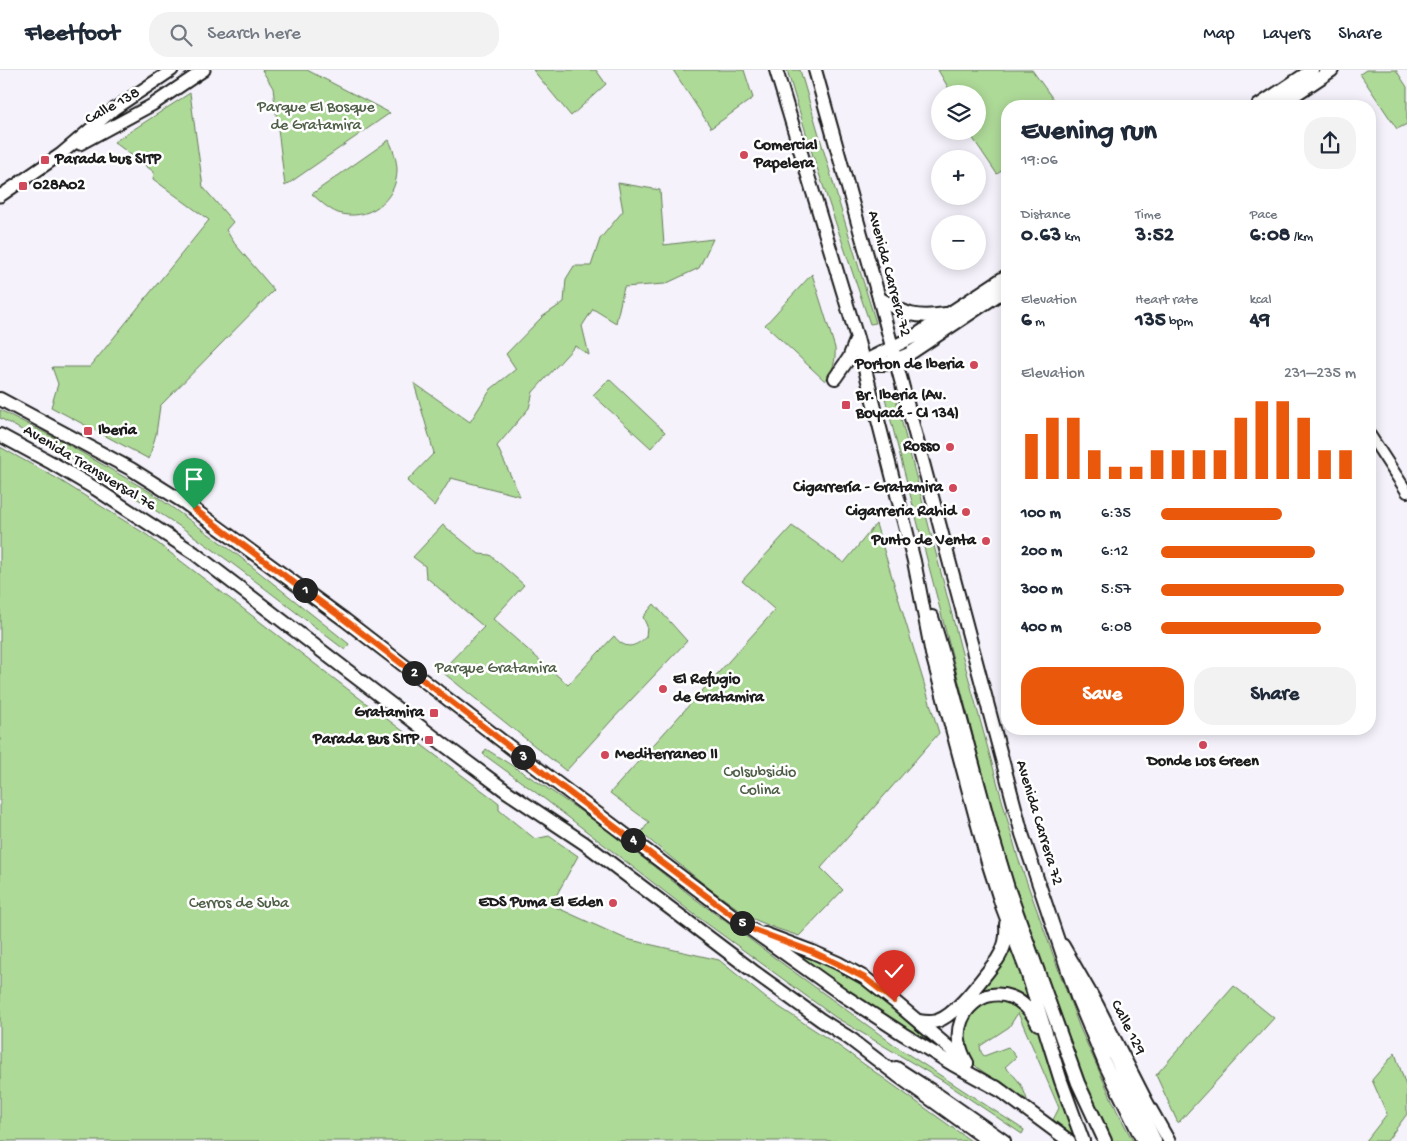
<!DOCTYPE html>
<html lang="en">
<head>
<meta charset="utf-8">
<style>
	:root { --surface:#fff; --page:#f2f2f3; --text:#1f2937; --muted:#747a83; --line:#e0e1e3; --accent:#ea580c }
	body { margin:0; font-family:"Gochi Hand",sans-serif; background:var(--page); color:var(--text); height:100vh; display:flex; flex-direction:column; font-size:19px; white-space:nowrap }
	* { box-sizing:border-box; margin:0 }
	p { font-size:16px; color:var(--muted) }
	.icon { flex:none; width:28px; height:28px; fill:none; stroke:currentColor; stroke-width:2; stroke-linecap:round; stroke-linejoin:round }
	.map { position:relative; flex:1; overflow:hidden }
	.side { position:absolute; left:1001px; top:30px; width:375px; height:635px; display:flex; flex-direction:column; background:var(--surface); border-radius:20px; box-shadow:0 2px 12px #0003 }
	.side>* { flex:none }
	.fabs { position:absolute; left:931px; top:15px; display:grid; gap:10px }
	.fabs a { display:grid; place-items:center; width:55px; height:55px; border-radius:50%; background:var(--surface); box-shadow:0 2px 12px #0003; font-size:25px }
	.pin { position:absolute; display:grid; place-items:center; width:42px; height:42px; color:#fff; margin:-51px -21px; border-radius:50% 50% 50% 0; rotate:-45deg; box-shadow:0 0 5px #0007 }
	.pin .icon { rotate:45deg }
	.km { position:absolute; width:25px; height:25px; margin:-12px; border-radius:50%; background:#222; color:#fff; font-size:14px; line-height:25px; text-align:center }
	.round { display:grid; place-items:center; flex:none; width:52px; height:52px; border-radius:20px; background:var(--page) }
	.headline { display:flex; align-items:center; justify-content:space-between; height:85px; padding:0 20px }
	h1 { font-size:28px; font-weight:800; line-height:38px }
	.figures { display:grid; grid-template-columns:repeat(3,1fr); gap:8px; height:85px; padding:5px 20px }
	.figures div { display:grid; align-content:center }
	.figures b { font-size:21px; font-weight:800 }
	.figures small { font-size:14px; font-weight:400 }
	.figures p { font-size:14px }
	.chart { height:140px; padding:10px 20px }
	.chart p { display:flex; justify-content:space-between }
	.chart svg { width:100%; height:90px; margin-top:5px; stroke:var(--accent); stroke-width:6 }
	.cta { display:flex; gap:10px; margin-top:auto; padding:10px 20px }
	.cta a { flex:1; height:58px; border-radius:20px; background:var(--accent); color:#fff; font-size:20px; font-weight:800; line-height:58px; text-align:center }
	.cta a+a { background:var(--page); color:var(--text) }
	ul { padding:0 20px; list-style:none; font-size:16px }
	li { display:grid; grid-template-columns:80px 60px 1fr; align-items:center; height:38px }
	li i { height:12px; border-radius:6px; background:var(--accent) }
	header { display:flex; align-items:center; gap:30px; box-sizing:border-box; height:70px; padding:0 25px; background:var(--surface); border-bottom:1px solid var(--line) }
	header strong { font-size:24px }
	nav { display:flex; gap:28px; margin-inline-start:auto; font-size:18px }
	.search { width:350px; height:45px; background:var(--page); display:flex; align-items:center; gap:12px; box-sizing:border-box; padding:0 18px; border-radius:20px; color:var(--muted); font-size:19px }
	.map>svg:first-child { display:block }
	.green { fill:#aeda98; stroke:#657b5a }
	.lines { fill:none; stroke-linecap:round; stroke-linejoin:round }
	.tertiary-casing { stroke:#1c1c1c; stroke-width:14 }
	.secondary-casing { stroke:#1c1c1c; stroke-width:15 }
	.primary-casing { stroke:#1c1c1c; stroke-width:16 }
	.trunk-casing { stroke:#1c1c1c; stroke-width:16 }
	.tertiary { stroke:#fff; stroke-width:10 }
	.secondary { stroke:#fff; stroke-width:11 }
	.primary { stroke:#fff; stroke-width:12 }
	.trunk { stroke:#fff; stroke-width:12 }
	.route-casing { stroke:#fff; stroke-width:10 }
	.route { stroke:#ea580c; stroke-width:6 }
	.poi-dot { fill:#d1495b; stroke:#fff; stroke-width:2 }
	.labels { text-anchor:middle; dominant-baseline:central; stroke-width:5; stroke-linejoin:round; paint-order:stroke }
	.street-label { font-size:16px; fill:#1c1c1c; stroke:#fff }
	.park-label { font-size:16px; fill:#4f5e47; stroke:#fff }
	.poi-label { font-size:16px; font-weight:bold; fill:#1c1c1c; stroke:#fff; text-anchor:end }
</style>
</head>
<body>
<header>
<strong>Fleetfoot</strong>
<div class="search"><svg class="icon" aria-label="search" viewBox="0 0 24 24"><circle cx="10" cy="10" r="6"/><path d="M15 15l6 6"/></svg>Search here</div>
<nav><a>Map</a><a>Layers</a><a>Share</a></nav>
</header>
<div class="map">
<svg width="1407" height="1071" viewBox="0 0 1407 1071">
	<rect width="100%" height="100%" fill="#f5f2fb"/>
	<filter id="ink" filterUnits="userSpaceOnUse"><feTurbulence type="fractalNoise" baseFrequency=".02" numOctaves="2"/><feDisplacementMap in="SourceGraphic" scale="10" xChannelSelector="R" yChannelSelector="G"/><feConvolveMatrix kernelMatrix="1 2 1 2 8 2 1 2 1" color-interpolation-filters="sRGB"/></filter>
	<g filter="url(#ink)">
		<path class="green" d="M262 0H307L390 43 285 116 273 18Z
			M533 0H596L606 14 571 46Z
			M673 0H744L753 28 711 58Z
			M787 0H800L840 136 876 253 870 254 813 86Z
			M938 0H1032L1058 36H1008L1007 97 997 104 968 61H978V24H952Z
			M1366 0H1396L1407 17V54L1397 59 1360 4Z
			M190 23 203 117 233 152 226 160 235 174 274 220 160 336 156 364 149 389 51 337 58 314 52 297H90L209 150 153 109 154 102 114 72Z
			M389 70C393 79 397 90 397 100 397 131 367 152 338 143 328 139 320 131 312 124Z
			M618 113 660 120 664 175 713 169 699 198 665 214 624 217 616 253 593 239 582 256 589 285 575 276 533 322 529 338 497 376 520 426 451 408 434 436 407 411 434 383 414 313 470 352 491 319 516 299 506 284 542 247 564 232 566 209 574 196H591L600 169 623 141Z
			M812 204 835 278C836 291 833 301 825 311L765 255Z
			M609 309 665 362 651 378 593 325Z
			M895 326 965 595 1018 788 1079 956 1117 1041 1133 1071H1111L1096 1041 1007 796 885 328Z
			M0 340 65 373 152 423 235 483 349 574 345 580C284 534 225 485 161 444 109 410 55 378 0 348Z
			M0 377 58 409 147 465 371 637 499 733V740L535 769 549 766 578 786 551 835 626 869 719 890 767 929 836 974 971 1071H0Z
			M876 454 939 663 821 798 843 820 799 866 775 858 751 848 710 819 641 763 649 752 610 723 775 540 742 511 792 456 844 493Z
			M443 455 479 484 490 485 524 515 493 549 568 615 614 566C625 580 634 578 646 567L647 556 643 547 654 534 687 571 611 651 566 701 441 601 484 557 426 507 425 496 413 487Z
			M486 679 544 716 605 758 694 828 779 891 900 979 1024 1060 1022 1064 943 1011 835 947 691 842 546 730 483 684Z
			M1011 868 1032 933 1014 924 969 931Z
			M783 877 812 887 860 911 942 982 893 954Z
			M1234 916 1274 948 1178 1053 1156 1005Z
			M995 928 1011 931 1031 949 1038 960 1056 1009 1073 1065 1053 1050 1059 1038 1018 943 1009 957 980 976 981 982 984 986 1008 977 1016 987 1005 997C1018 1009 1023 1015 1028 1033L978 998 973 993 961 968 969 942Z
			M1395 983 1407 1019V1044L1387 1071H1366L1387 1044 1372 1010Z"/>
		<g class="lines">
			<defs>
				<path id="tertiary" d="M1370 365 1407 422"/>
				<path id="secondary" d="M80 74 152 35 204 0
					M0 126 61 84 114 39 172 0
					M1063 875 1097 934 1147 1032 1169 1071"/>
				<path id="primary" d="M1258 36 1312 0
					M1278 36 1332 0
					M879 228C906 244 913 249 946 244
					M863 292 915 266 1008 205
					M863 292 873 294H885L909 284 1008 218
					M0 329 131 399 185 433 345 550 554 711 749 858 843 925 903 964 952 994 1003 1022
					M0 365 52 393 96 419 194 483 443 674 506 721 584 773 753 901 821 950 854 971
					M765 864 813 882 838 893 865 908 894 931 967 993
					M896 998 938 1025 1004 1071
					M996 1017 1069 1071"/>
				<path id="trunk" d="M776 0 857 268 914 491 932 584 987 789 1002 836 1027 902 1061 1011 1083 1071
					M815 0 879 228 1022 764 1077 927 1105 994 1143 1071
					M835 308 849 288 857 268
					M932 547 942 580 992 765 1008 818 1078 1013 1105 1071
					M1082 917 1155 1071
					M918 951C924 952 931 953 937 951 957 945 983 907 997 890 1005 878 1007 868 1006 854
					M846 966 897 1005 989 1071
					M967 993C963 986 960 979 959 971 955 942 983 916 1011 927 1024 932 1032 942 1038 954"/>
			</defs>
			<use href="#tertiary" class="tertiary-casing"/>
			<use href="#secondary" class="secondary-casing"/>
			<use href="#primary" class="primary-casing"/>
			<use href="#trunk" class="trunk-casing"/>
			<use href="#tertiary" class="tertiary"/>
			<use href="#secondary" class="secondary"/>
			<use href="#primary" class="primary"/>
			<use href="#trunk" class="trunk"/>
		</g>
	</g>
	<g class="lines" filter="url(#ink)">
		<defs>
			<path id="route" d="M194 439 345 550 554 711 749 858 813 882 838 894 865 908 894 931"/>
		</defs>
		<use href="#route" class="route-casing"/>
		<use href="#route" class="route"/>
	</g>
	<g class="poi-dot">
		<circle cx="744" cy="85" r="5"/>
		<rect x="40" y="85" width="10" height="10" rx="2.5"/>
		<rect x="18" y="111" width="10" height="10" rx="2.5"/>
		<circle cx="974" cy="295" r="5"/>
		<rect x="841" y="330" width="10" height="10" rx="2.5"/>
		<rect x="83" y="356" width="10" height="10" rx="2.5"/>
		<circle cx="950" cy="377" r="5"/>
		<circle cx="953" cy="418" r="5"/>
		<circle cx="966" cy="442" r="5"/>
		<circle cx="986" cy="471" r="5"/>
		<circle cx="663" cy="619" r="5"/>
		<rect x="429" y="638" width="10" height="10" rx="2.5"/>
		<rect x="424" y="665" width="10" height="10" rx="2.5"/>
		<circle cx="1203" cy="675" r="5"/>
		<circle cx="605" cy="685" r="5"/>
		<circle cx="613" cy="833" r="5"/>
	</g>
	<g class="labels">
		<g class="street-label">
			<text transform="translate(113 37) rotate(-29)">Calle 138</text>
			<text transform="translate(888 204) rotate(75)">Avenida Carrera 72</text>
			<text transform="translate(89 399) rotate(31)">Avenida Transversal 76</text>
			<text transform="translate(1038 753) rotate(73)">Avenida Carrera 72</text>
			<text transform="translate(1127 958) rotate(63)">Calle 129</text>
		</g>
		<g class="park-label">
			<text x="316" y="38">Parque El Bosque<tspan x="316" dy="18">de Gratamira</tspan></text>
			<text x="496" y="599">Parque Gratamira</text>
			<text x="760" y="703">Colsubsidio<tspan x="760" dy="18">Colina</tspan></text>
			<text x="239" y="834">Cerros de Suba</text>
		</g>
		<g class="poi-label">
			<text x="754" y="76" text-anchor="start">Comercial<tspan x="754" dy="18">Papelera</tspan></text>
			<text x="55" y="90" text-anchor="start">Parada bus SITP</text>
			<text x="33" y="116" text-anchor="start">028A02</text>
			<text x="964" y="295">Porton de Iberia</text>
			<text x="856" y="326" text-anchor="start">Br. Iberia (Av.<tspan x="856" dy="18">Boyacá - Cl 134)</tspan></text>
			<text x="98" y="361" text-anchor="start">Iberia</text>
			<text x="940" y="377">Rosso</text>
			<text x="943" y="418">Cigarrería - Gratamira</text>
			<text x="956" y="442">Cigarreria Rahid</text>
			<text x="976" y="471">Punto de Venta</text>
			<text x="673" y="610" text-anchor="start">El Refugio<tspan x="673" dy="18">de Gratamira</tspan></text>
			<text x="424" y="643">Gratamira</text>
			<text x="419" y="670">Parada Bus SITP</text>
			<text x="615" y="685" text-anchor="start">Mediterraneo II</text>
			<text x="1203" y="692" text-anchor="middle">Donde Los Green</text>
			<text x="603" y="833">EDS Puma El Eden</text>
		</g>
	</g>
</svg>
<div class="fabs">
<a><svg class="icon" aria-label="layers" viewBox="0 0 24 24"><path d="M12 4l9 5-9 5-9-5zM3 14l9 5 9-5"/></svg></a>
<a>+</a>
<a>−</a>
</div>
<div class="pin" style="left:194px;top:439px;background:#1e9e55"><svg class="icon" aria-label="arrive" viewBox="0 0 24 24"><path d="M6 21V4h12l-3 4 3 4H6"/></svg></div>
<div class="pin" style="left:894px;top:931px;background:#d93025"><svg class="icon" aria-label="check" viewBox="0 0 24 24"><path d="M5 12l5 5 9-10"/></svg></div>
<b class="km" style="left:305px;top:520px">1</b>
<b class="km" style="left:414px;top:603px">2</b>
<b class="km" style="left:523px;top:687px">3</b>
<b class="km" style="left:633px;top:770px">4</b>
<b class="km" style="left:742px;top:853px">5</b>
<section class="side">
<div class="headline"><div><h1>Evening run</h1><p>19:06</p></div><a class="round"><svg class="icon" aria-label="share" viewBox="0 0 24 24"><path d="M12 15V3M7 8l5-5 5 5M5 13v7h14v-7"/></svg></a></div>
<div class="figures">
<div><p>Distance</p><b>0.63<small> km</small></b></div>
<div><p>Time</p><b>3:52</b></div>
<div><p>Pace</p><b>6:08<small> /km</small></b></div>
</div>
<div class="figures">
<div><p>Elevation</p><b>6<small> m</small></b></div>
<div><p>Heart rate</p><b>135<small> bpm</small></b></div>
<div><p>kcal</p><b>49</b></div>
</div>
<div class="chart"><p><span>Elevation</span>231–235 m</p>
<svg viewBox="0 0 160 44" preserveAspectRatio="none"><path d="M5 44V22M15 44V14M25 44V14M35 44V30M45 44V38M55 44V38M65 44V30M75 44V30M85 44V30M95 44V30M105 44V14M115 44V6M125 44V6M135 44V14M145 44V30M155 44V30"/></svg>
</div>
<ul>
<li><b>100 m</b>6:35<i style="width:62%"></i></li>
<li><b>200 m</b>6:12<i style="width:79%"></i></li>
<li><b>300 m</b>5:57<i style="width:94%"></i></li>
<li><b>400 m</b>6:08<i style="width:82%"></i></li>
</ul>
<div class="cta"><a>Save</a><a>Share</a></div>
</section>
</div>
</body>
</html>
